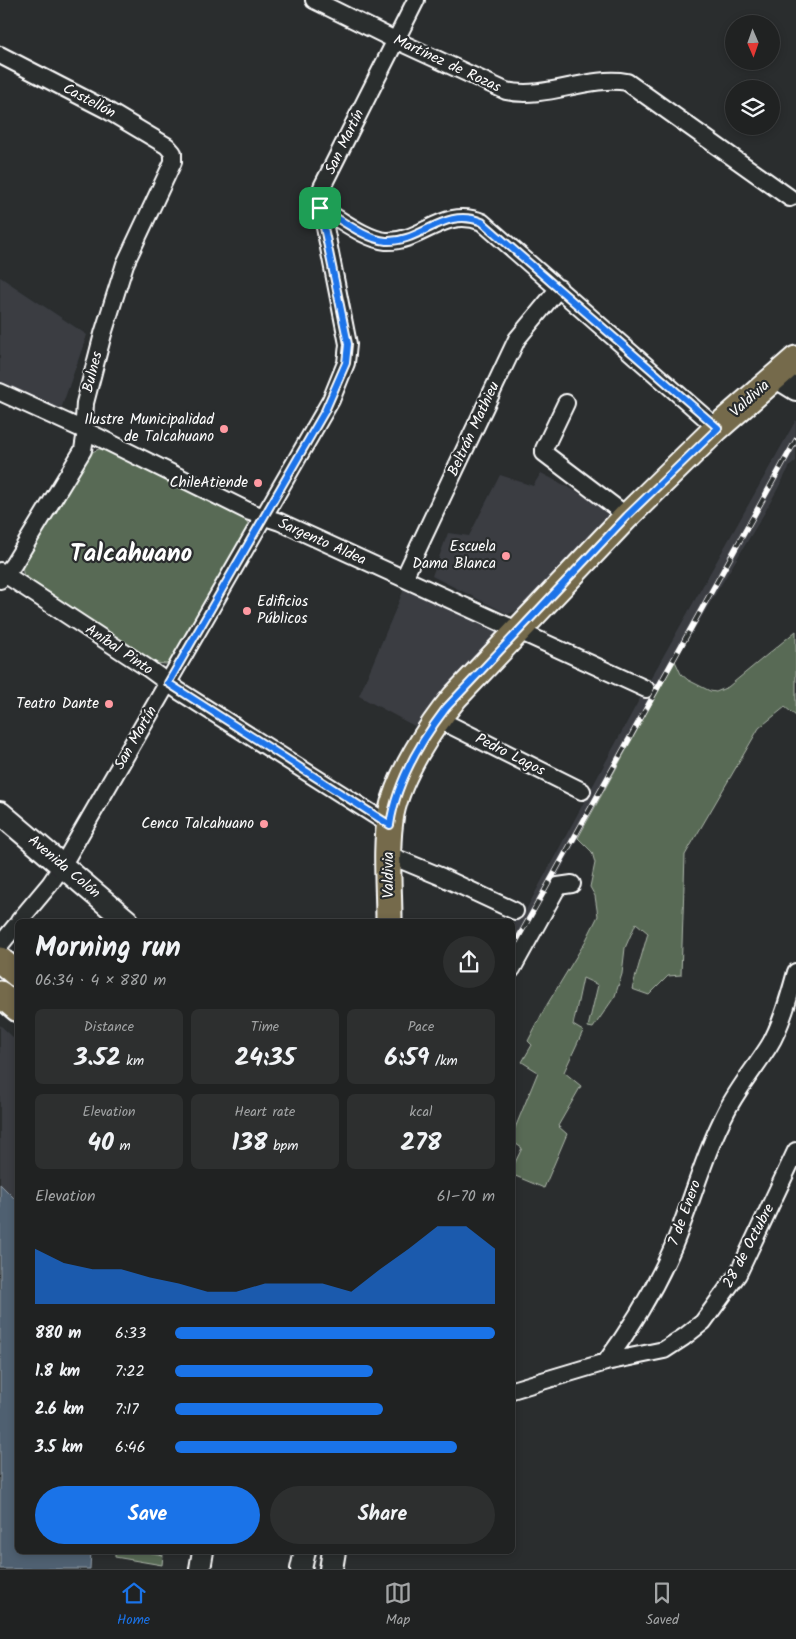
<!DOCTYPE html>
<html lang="en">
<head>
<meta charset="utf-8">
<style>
	:root { --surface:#202222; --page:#2d2f2f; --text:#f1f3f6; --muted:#a2a4a5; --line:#3d3f40; --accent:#1a73e8 }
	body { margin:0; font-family:Kalam,sans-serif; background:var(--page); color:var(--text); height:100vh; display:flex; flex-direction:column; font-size:19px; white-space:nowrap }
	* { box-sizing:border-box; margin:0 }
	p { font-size:16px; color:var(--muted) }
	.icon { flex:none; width:28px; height:28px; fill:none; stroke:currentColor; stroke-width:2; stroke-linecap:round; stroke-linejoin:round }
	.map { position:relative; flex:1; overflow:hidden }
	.side { position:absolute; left:15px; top:919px; width:500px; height:635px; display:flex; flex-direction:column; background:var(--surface); border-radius:8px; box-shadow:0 2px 8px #0003,0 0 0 1px var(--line) }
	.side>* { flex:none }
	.needle { width:32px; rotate:178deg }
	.tools { position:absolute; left:725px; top:15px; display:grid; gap:10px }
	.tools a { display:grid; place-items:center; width:55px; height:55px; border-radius:50%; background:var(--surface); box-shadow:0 2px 8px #0003,0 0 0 1px var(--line); font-size:25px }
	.pin { position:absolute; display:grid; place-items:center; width:42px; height:42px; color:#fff; margin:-21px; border-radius:10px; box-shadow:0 2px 8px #0006 }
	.round { display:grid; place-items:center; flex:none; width:52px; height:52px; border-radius:26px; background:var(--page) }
	.overview { display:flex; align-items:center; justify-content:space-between; height:85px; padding:0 20px }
	h1 { font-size:28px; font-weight:600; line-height:38px }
	.figures { display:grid; grid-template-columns:repeat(3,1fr); gap:8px; height:85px; padding:5px 20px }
	.figures div { display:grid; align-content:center; border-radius:8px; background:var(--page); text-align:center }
	.figures b { font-size:25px; font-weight:600 }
	.figures small { font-size:14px; font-weight:400 }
	.figures p { font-size:14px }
	.chart { height:140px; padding:10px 20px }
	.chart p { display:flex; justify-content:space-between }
	.chart svg { width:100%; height:90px; margin-top:5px; fill:var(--accent); opacity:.7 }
	.cta { display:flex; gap:10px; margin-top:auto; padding:10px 20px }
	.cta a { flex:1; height:58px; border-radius:30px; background:var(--accent); color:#fff; font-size:20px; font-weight:600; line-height:58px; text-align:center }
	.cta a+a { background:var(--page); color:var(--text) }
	ul { padding:0 20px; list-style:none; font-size:16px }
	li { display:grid; grid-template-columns:80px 60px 1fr; align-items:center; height:38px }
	li i { height:12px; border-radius:6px; background:var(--accent) }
	.menu { display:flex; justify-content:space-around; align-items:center; height:70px; border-top:1px solid var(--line); background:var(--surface); font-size:14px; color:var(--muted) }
	.menu a { display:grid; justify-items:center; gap:2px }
	.menu .selected { color:var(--accent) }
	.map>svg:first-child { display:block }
	.built { fill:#3b3d43 }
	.green { fill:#596b55; stroke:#acb5aa }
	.water { fill:#4f6071; stroke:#95a0aa }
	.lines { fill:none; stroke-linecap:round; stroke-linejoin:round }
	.minor-casing { stroke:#fff; stroke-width:20 }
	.tertiary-casing { stroke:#fff; stroke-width:24 }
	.secondary-casing { stroke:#fff; stroke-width:26 }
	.primary-casing { stroke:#fff; stroke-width:29 }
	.minor { stroke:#2a2d2e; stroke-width:16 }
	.tertiary { stroke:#2a2d2e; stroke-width:20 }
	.secondary { stroke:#2a2d2e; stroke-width:22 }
	.primary { stroke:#746b4b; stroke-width:25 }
	.rail-casing { stroke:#fff; stroke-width:5.5 }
	.rail { stroke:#2a2d2e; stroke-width:4; stroke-dasharray:11; stroke-linecap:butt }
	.route-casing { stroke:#fff; stroke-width:10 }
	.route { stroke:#1a73e8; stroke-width:6 }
	.poi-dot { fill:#ff9aa2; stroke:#2a2d2e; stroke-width:2 }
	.labels { text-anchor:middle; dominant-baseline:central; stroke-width:4.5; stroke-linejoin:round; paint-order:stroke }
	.street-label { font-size:15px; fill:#fff; stroke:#2a2d2e }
	.poi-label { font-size:15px; fill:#fff; stroke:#2a2d2e; text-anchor:end }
	.town-label { font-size:25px; font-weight:bold; fill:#fff; stroke:#2a2d2e }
</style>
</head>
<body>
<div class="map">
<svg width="796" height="1569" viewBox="0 0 796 1569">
	<rect width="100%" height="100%" fill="#2a2d2e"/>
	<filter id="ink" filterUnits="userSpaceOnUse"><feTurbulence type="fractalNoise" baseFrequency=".02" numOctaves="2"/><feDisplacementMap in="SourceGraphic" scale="10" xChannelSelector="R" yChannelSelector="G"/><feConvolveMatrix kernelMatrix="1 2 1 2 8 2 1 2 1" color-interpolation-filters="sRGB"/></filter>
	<g filter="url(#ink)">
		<path class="built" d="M0 277 87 335 61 409 0 383Z
			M796 420V461L790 466 765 512 675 661 513 957V925L516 919 520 921 646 687Z
			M541 473 610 509V517L517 611 508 614 432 576 448 533 469 536 500 475 533 486Z
			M405 587 498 630 434 702 418 728 359 696Z
			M0 1025 17 1041V1202L0 1184Z"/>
		<path class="green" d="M99 449 107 450 246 519 249 527 172 662 166 664 156 663 25 578C22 572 22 567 24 561L92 452Z
			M796 631V716L785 707 759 728 685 855 681 975 668 976 649 995 632 989 648 933 636 923 625 948 622 974 615 996 593 1028 588 1027 598 985 583 978 573 1025 583 1031 564 1072 581 1086 558 1126 567 1134 544 1188 513 1175V1167L522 1148 513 1142V1133L538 1072 522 1062 532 1045 528 1041 545 1008 585 942 598 916 595 896 590 887 595 863 592 852 578 838 675 661 681 674 688 680 710 691 716 692 728 687Z
			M115 1551H142L163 1555 162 1565 115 1557Z"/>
		<path class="water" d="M0 1184 18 1202V1551H91L90 1569H0Z"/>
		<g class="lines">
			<defs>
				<path id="minor" d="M314 0 395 40 506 91C546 100 588 75 627 82L790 198
					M0 55 105 109 167 146 173 153V162L125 264 103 334 85 403 84 420 86 431 83 450 13 565 0 580
					M320 208C339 218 365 239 386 241 421 243 444 206 482 222L717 428
					M0 392 86 431 250 512 280 522 646 689
					M566 403 544 449V453L627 516
					M0 571 149 669 179 691 390 825
					M404 578 517 339 559 288
					M438 719 582 791
					M389 855 442 877 515 911
					M19 921 50 884 62 866 331 400 346 363 348 344 319 197 322 187 416 0
					M0 945 18 923
					M512 969 558 886 572 884
					M606 1362C633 1325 655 1289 673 1247 692 1202 704 1154 727 1110 739 1087 755 1068 769 1046 781 1027 790 994 796 972
					M512 1390 606 1362 664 1350 684 1337 703 1322 738 1274 796 1151"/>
				<path id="tertiary" d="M200 1569 203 1551
					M301 1569 305 1551"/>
				<path id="secondary" d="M775 376 796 389
					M0 813 127 921
					M331 1569 334 1551"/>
				<path id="primary" d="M389 921C389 886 385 848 391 814 399 775 430 727 455 697L627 516 717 428 796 359
					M0 960 18 975
					M0 994 18 1009"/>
			</defs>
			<use href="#minor" class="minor-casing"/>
			<use href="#tertiary" class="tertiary-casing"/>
			<use href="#secondary" class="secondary-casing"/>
			<use href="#primary" class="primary-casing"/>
			<use href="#minor" class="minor"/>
			<use href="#tertiary" class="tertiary"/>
			<use href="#secondary" class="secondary"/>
			<use href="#primary" class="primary"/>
			<defs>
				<path id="rail" d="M512 949 796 440"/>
			</defs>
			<use href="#rail" class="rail-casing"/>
			<use href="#rail" class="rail"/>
		</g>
	</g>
	<g class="lines" filter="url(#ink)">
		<defs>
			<path id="route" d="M320 208C339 218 365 239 386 241 421 243 444 206 482 222L718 428 627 516 446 708C420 742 396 783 390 825L168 683 325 411 346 363 348 344Z"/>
		</defs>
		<use href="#route" class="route-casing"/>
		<use href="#route" class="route"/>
	</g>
	<g class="poi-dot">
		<circle cx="224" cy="429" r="5"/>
		<circle cx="258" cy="483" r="5"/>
		<circle cx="506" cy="556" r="5"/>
		<circle cx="247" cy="611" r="5"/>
		<circle cx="109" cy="704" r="5"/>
		<circle cx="264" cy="824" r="5"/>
	</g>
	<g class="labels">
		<g class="street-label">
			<text transform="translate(447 64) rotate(25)">Martínez de Rozas</text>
			<text transform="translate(89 101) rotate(28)">Castellón</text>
			<text transform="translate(345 142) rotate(-64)">San Martín</text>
			<text transform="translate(93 372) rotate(-76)">Bulnes</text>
			<text transform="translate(750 399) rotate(-42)">Valdivia</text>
			<text transform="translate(474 429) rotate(-65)">Beltrán Mathieu</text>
			<text transform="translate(322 542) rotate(24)">Sargento Aldea</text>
			<text transform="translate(119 650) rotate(34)">Aníbal Pinto</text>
			<text transform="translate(136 738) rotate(-60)">San Martín</text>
			<text transform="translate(510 755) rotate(27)">Pedro Lagos</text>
			<text transform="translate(64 867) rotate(40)">Avenida Colón</text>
			<text transform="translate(389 875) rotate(-90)">Valdivia</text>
			<text transform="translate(685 1213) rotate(-70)">7 de Enero</text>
			<text transform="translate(749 1246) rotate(-62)">28 de Octubre</text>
		</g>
		<g class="poi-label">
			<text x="214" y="420">Ilustre Municipalidad<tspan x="214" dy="17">de Talcahuano</tspan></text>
			<text x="248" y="483">ChileAtiende</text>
			<text x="496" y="547">Escuela<tspan x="496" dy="17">Dama Blanca</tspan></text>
			<text x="257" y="602" text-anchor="start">Edificios<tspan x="257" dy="17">Públicos</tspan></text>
			<text x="99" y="704">Teatro Dante</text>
			<text x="254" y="824">Cenco Talcahuano</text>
		</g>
		<g class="town-label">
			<text x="131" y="554">Talcahuano</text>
		</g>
	</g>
</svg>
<div class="tools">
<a><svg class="needle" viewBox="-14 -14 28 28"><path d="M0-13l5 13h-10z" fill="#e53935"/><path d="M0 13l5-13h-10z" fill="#a2a4a5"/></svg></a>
<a><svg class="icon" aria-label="layers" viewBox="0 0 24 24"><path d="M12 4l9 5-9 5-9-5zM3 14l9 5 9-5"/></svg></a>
</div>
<div class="pin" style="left:320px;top:208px;background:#1e9e55"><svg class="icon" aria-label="arrive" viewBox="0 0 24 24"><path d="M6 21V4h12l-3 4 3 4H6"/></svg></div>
<section class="side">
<div class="overview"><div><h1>Morning run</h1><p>06:34 · 4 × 880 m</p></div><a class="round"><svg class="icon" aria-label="share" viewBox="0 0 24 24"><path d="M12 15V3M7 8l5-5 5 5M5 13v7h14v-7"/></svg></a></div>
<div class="figures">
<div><p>Distance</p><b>3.52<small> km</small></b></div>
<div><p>Time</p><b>24:35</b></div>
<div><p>Pace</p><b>6:59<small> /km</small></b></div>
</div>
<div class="figures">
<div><p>Elevation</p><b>40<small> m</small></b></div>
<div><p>Heart rate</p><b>138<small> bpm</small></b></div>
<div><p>kcal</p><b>278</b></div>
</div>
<div class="chart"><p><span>Elevation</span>61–70 m</p>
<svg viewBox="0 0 160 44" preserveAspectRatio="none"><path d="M0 44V17L10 24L20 27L30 27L40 31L50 34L60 38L70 38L80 34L90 34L100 34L110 38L120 27L130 17L140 6L150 6L160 17V44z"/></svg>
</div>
<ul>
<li><b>880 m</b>6:33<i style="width:100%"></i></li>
<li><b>1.8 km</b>7:22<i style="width:62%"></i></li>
<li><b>2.6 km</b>7:17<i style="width:65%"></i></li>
<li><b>3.5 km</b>6:46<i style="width:88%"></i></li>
</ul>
<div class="cta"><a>Save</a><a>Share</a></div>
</section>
</div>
<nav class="menu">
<a class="selected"><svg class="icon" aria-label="home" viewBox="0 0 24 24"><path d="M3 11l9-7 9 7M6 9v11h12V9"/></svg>Home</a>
<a><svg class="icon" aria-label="map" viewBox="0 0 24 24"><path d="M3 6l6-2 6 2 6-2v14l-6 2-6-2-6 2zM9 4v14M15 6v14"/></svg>Map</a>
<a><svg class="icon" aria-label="saved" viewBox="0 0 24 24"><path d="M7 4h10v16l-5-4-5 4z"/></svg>Saved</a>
</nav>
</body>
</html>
